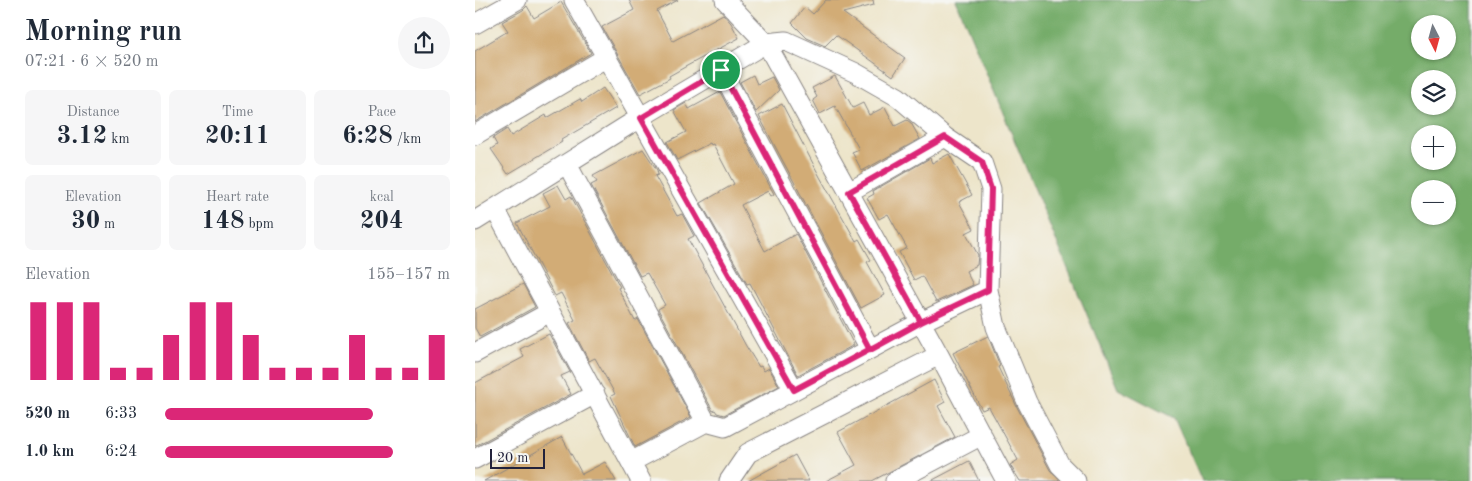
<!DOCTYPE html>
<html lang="en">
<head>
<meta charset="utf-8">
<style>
	:root { --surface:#fff; --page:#f6f6f7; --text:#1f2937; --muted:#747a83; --accent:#db2777 }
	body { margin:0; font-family:"Old Standard TT",serif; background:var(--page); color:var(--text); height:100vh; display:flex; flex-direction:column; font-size:19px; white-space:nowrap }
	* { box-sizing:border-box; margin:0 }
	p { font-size:16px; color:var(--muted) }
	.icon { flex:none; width:28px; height:28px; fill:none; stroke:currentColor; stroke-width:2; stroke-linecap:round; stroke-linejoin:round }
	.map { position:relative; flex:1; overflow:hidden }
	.details { display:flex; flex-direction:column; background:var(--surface); width:475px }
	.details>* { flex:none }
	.needle { width:32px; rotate:174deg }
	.tools { position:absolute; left:936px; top:15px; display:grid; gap:10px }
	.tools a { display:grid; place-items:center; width:45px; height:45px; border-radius:50%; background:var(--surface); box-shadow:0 1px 4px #0004; font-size:25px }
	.scale { position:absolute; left:15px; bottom:12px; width:55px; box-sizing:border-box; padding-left:5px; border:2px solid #22223b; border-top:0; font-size:14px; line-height:18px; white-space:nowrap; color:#22223b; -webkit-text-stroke:4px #f6f6f2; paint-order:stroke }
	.pin { position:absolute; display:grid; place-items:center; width:42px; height:42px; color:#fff; margin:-21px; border:2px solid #fff; border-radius:50%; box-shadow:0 1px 5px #0007 }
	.round { display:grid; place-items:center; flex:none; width:52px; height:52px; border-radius:26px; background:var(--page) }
	.overview { display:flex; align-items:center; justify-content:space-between; height:85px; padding:0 25px }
	h1 { font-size:28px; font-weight:700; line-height:38px }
	.metrics { display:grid; grid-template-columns:repeat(3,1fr); gap:8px; height:85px; padding:5px 25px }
	.metrics div { display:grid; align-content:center; border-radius:8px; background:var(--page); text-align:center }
	.metrics b { font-size:25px; font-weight:700 }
	.metrics small { font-size:14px; font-weight:400 }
	.metrics p { font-size:14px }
	.chart { height:140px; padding:10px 25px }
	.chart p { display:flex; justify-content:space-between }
	.chart svg { width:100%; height:90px; margin-top:5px; stroke:var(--accent); stroke-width:6 }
	ul { padding:0 25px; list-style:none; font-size:16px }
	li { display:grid; grid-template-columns:80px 60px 1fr; align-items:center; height:38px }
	li i { height:12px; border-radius:6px; background:var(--accent) }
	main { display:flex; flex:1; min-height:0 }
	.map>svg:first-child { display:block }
	.forest { fill:#75ac69; stroke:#4c6752; fill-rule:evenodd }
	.building { fill:#d2ac76 }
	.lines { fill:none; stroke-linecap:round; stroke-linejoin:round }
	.street-casing { stroke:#888482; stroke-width:21 }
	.street { stroke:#fff; stroke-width:19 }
	.route-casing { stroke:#fff; stroke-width:10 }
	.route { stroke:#db2777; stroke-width:6 }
</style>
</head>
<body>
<main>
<section class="details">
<div class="overview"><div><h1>Morning run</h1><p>07:21 · 6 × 520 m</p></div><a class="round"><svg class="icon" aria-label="share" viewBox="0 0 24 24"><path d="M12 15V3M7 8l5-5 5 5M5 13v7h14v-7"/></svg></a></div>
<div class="metrics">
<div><p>Distance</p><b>3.12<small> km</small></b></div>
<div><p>Time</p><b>20:11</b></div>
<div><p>Pace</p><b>6:28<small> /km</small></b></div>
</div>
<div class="metrics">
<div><p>Elevation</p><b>30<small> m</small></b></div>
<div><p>Heart rate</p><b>148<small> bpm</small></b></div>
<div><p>kcal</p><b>204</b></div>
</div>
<div class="chart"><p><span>Elevation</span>155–157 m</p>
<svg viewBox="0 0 160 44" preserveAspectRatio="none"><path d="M5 44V6M15 44V6M25 44V6M35 44V38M45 44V38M55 44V22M65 44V6M75 44V6M85 44V22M95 44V38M105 44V38M115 44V38M125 44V22M135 44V38M145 44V38M155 44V22"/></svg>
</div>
<ul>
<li><b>520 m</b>6:33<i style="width:73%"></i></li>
<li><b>1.0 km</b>6:24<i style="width:80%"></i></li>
</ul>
</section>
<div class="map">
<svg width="997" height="481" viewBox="0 0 997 481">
	<rect width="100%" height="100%" fill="#f6f6f2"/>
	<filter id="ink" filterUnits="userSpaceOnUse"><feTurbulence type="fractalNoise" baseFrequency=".02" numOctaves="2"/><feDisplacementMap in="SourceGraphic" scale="10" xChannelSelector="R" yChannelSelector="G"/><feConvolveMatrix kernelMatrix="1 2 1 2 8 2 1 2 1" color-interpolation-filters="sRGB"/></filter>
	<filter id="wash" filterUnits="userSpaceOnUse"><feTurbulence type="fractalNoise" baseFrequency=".0096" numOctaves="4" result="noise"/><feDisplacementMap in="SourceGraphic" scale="20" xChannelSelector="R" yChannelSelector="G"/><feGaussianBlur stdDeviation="1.12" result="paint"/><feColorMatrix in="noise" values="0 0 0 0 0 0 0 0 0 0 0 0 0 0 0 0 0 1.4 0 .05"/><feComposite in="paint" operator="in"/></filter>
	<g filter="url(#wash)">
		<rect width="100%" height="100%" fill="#ede5ca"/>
		<path class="forest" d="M481 0H997V481H727L699 418 643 389ZM945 24H972V51H945ZM945 79H972V106H945ZM945 134H972V161H945ZM945 189H972V216H945Z"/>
		<g id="blocks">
			<path class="building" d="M154 0H203L182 11 198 41 248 14 256 23 264 38 210 67 194 76 195 78 165 94 127 27 159 10Z
				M351 0H398L399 5 368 13 430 58 418 76 361 35 350 46 332 38 317 23 330 7 338 14Z
				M86 2 116 53 0 122V51L33 31 27 22 48 10 52 6 59 18Z
				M278 75 282 84 297 77 304 90 281 112 265 82Z
				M360 76 378 108 388 103 394 115 410 107 420 126 432 120 436 123 445 139 387 171 377 152 384 149 360 106 345 114 338 100 342 97 337 88Z
				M128 88 141 108 86 140 87 142 33 174 16 149 22 145 18 138 32 129 36 136 71 115 72 118 105 99 107 102Z
				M245 92 299 194 296 196 293 191 266 205 290 251 321 234 379 345 323 375 275 283 272 284 226 203 259 184 238 144 236 145 235 143 202 160 192 142 211 132 199 110 211 103 214 109Z
				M307 104 345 177 381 241 384 239 396 260 392 262 410 295 386 308 284 116Z
				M168 149 182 170 183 175 180 176 202 216 207 214 219 236 213 239 271 346 284 367 286 366 289 371 294 368 304 386 249 415 242 413 240 410 238 411 183 309 190 305 172 273 165 276 116 185 122 182 118 176Z
				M474 154 497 195 484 202 499 229 491 233 503 255 502 265 491 271 498 285 461 302 447 276 439 280 424 252 432 248 413 214 404 219 392 198 399 194 398 191 455 158 457 163Z
				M83 185 91 199 96 196 145 287 143 288 160 321 163 319 216 417 160 447 136 396 140 394 120 358 114 361 94 323 100 320 86 293 80 296 42 223 75 206 68 193Z
				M48 284 60 307 5 337 0 328V309Z
				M74 334 95 372 86 376 96 394 0 446V383L49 357 45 349Z
				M513 336 525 366 523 367 542 407 575 470 585 481H545L535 465 543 460 514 407 507 410 492 381 478 353Z
				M459 380 470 402 463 406 480 437 397 481H351L381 465 363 432Z
				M87 437 107 474 130 462 141 481H9Z
				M320 455 334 481H273Z
				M494 461 504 481H456Z"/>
		</g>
	</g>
	<g filter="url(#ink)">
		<use href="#blocks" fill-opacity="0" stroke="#888482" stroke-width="1"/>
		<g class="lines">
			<defs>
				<path id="street" d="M99 0 319 390
					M250 0 291 43 464 355 531 481
					M0 24 42 0
					M246 70 395 349
					M0 135 132 57
					M92 164 231 422
					M374 192 470 137
					M20 209 166 481
					M0 221 166 117 291 43 311 41 381 73 423 97 470 137 507 162 516 189 513 290 521 327 552 402 585 465 601 481
					M0 353 75 312
					M0 459 120 394
					M156 462 231 422 250 427 446 322 513 290
					M254 481 273 453 464 355
					M420 481 507 435"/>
			</defs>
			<use href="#street" class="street-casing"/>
			<use href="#street" class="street"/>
		</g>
	</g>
	<g class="lines" filter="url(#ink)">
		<defs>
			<path id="route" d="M246 70 166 118 319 390 446 322 513 290 516 189 507 162 470 137 374 192 446 322 395 350 246 70"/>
		</defs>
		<use href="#route" class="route-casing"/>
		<use href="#route" class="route"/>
	</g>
</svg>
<div class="tools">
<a><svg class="needle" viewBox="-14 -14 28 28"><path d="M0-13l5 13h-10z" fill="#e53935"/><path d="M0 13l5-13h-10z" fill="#747a83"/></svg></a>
<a><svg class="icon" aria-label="layers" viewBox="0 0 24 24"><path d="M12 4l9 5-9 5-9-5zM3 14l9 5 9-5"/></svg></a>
<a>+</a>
<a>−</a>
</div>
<div class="scale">20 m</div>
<div class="pin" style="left:246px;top:70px;background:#1e9e55"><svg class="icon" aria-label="arrive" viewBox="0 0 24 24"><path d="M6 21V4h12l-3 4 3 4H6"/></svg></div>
</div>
</main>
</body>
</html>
